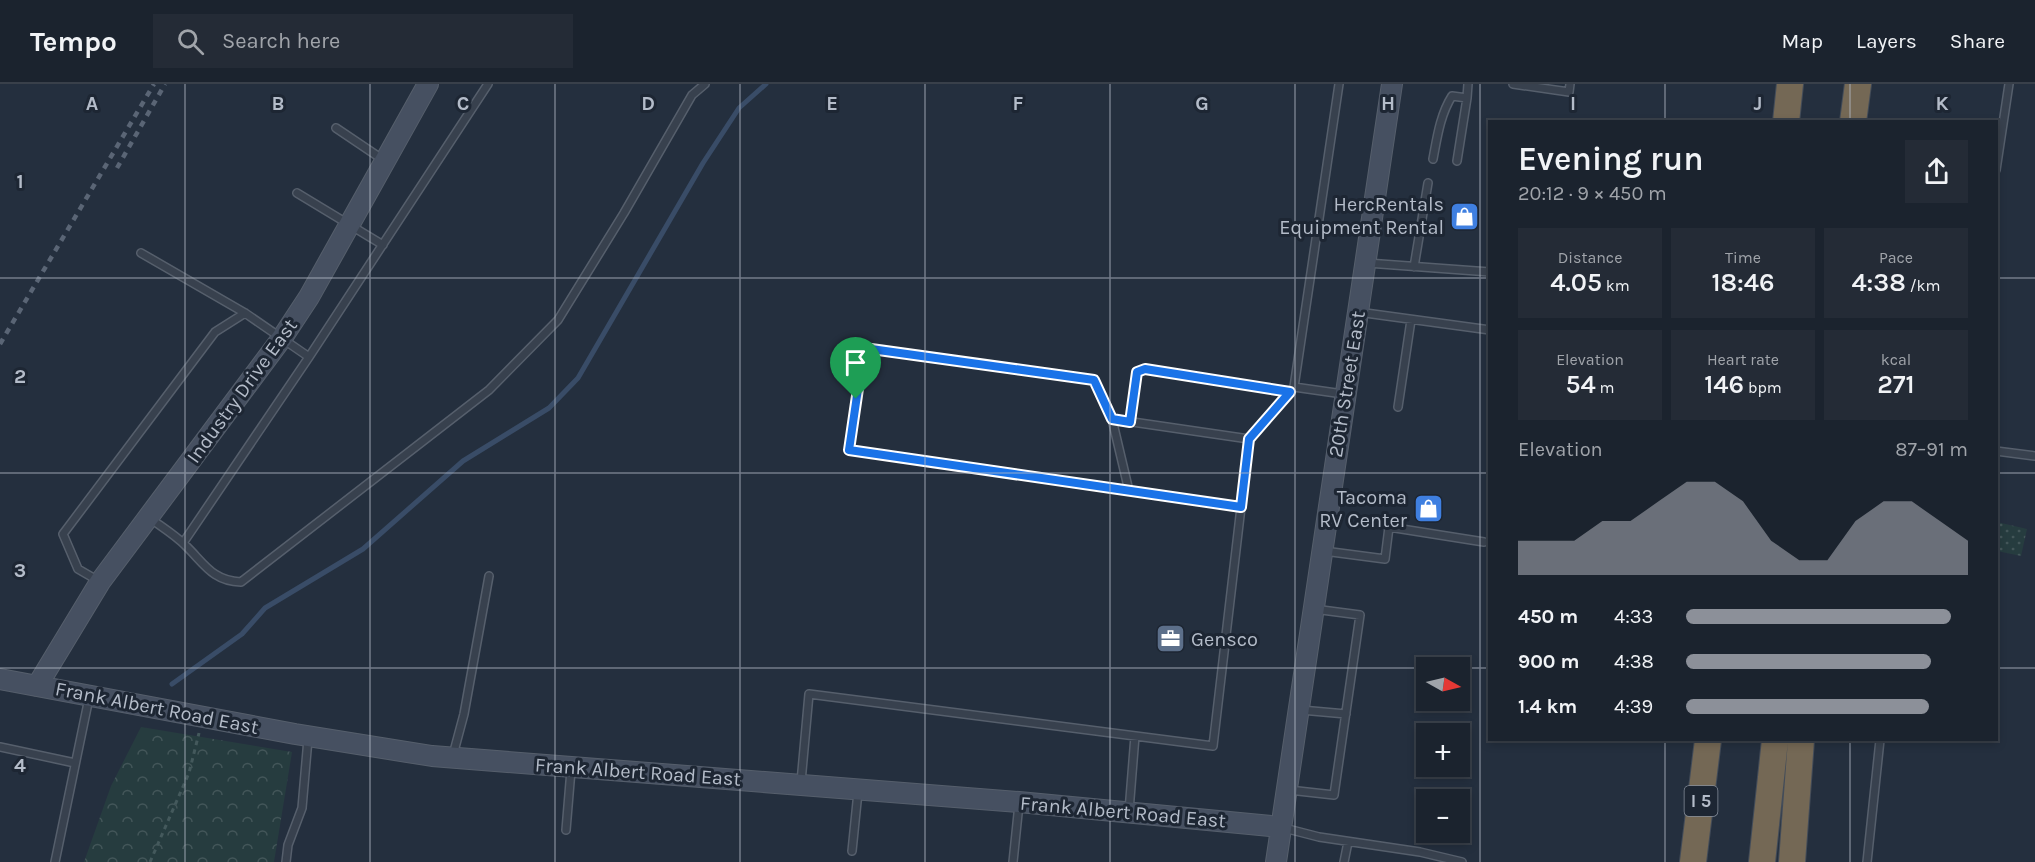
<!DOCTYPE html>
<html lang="en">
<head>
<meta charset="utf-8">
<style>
	:root { --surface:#1b232e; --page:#242b36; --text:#f1f3f6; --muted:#a0a4aa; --line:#39404a; --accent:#8c9099 }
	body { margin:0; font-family:Karla,sans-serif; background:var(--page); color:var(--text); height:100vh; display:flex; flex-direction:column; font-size:22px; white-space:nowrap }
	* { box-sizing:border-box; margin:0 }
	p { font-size:20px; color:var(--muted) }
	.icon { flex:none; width:33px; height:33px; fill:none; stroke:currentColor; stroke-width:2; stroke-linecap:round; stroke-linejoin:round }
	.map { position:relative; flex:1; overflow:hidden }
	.side { position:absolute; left:1488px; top:36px; width:510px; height:621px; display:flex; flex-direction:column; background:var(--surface); border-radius:0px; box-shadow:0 3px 9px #0003,0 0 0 2px var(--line) }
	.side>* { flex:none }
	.needle { width:39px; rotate:98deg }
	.tools { position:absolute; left:1416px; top:573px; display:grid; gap:12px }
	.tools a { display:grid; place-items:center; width:54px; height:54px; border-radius:0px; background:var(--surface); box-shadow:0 3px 9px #0003,0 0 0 2px var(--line); font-size:30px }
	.pin { position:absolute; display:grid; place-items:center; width:51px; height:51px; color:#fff; margin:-62px -26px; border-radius:50% 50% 50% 0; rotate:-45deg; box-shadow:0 0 6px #0007 }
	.pin .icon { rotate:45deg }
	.round { display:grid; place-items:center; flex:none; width:63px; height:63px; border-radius:0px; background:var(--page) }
	.head { display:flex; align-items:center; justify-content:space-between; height:102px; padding:0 30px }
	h1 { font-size:33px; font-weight:600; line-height:45px }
	.metrics { display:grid; grid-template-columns:repeat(3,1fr); gap:9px; height:102px; padding:6px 30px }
	.metrics div { display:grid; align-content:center; border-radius:0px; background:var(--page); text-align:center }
	.metrics b { font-size:26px; font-weight:600 }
	.metrics small { font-size:16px; font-weight:400 }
	.metrics p { font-size:16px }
	.chart { height:168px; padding:12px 30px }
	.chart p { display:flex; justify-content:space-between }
	.chart svg { width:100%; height:108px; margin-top:6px; fill:var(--accent); opacity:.7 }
	ul { padding:0 30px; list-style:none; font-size:20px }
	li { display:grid; grid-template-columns:96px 72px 1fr; align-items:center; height:45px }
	li i { height:15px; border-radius:8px; background:var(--accent) }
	header { display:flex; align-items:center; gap:36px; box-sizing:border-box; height:84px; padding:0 30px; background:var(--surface); border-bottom:2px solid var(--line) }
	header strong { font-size:28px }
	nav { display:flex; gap:33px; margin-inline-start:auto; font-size:21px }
	.search { width:420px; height:54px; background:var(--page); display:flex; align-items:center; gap:15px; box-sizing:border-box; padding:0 21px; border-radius:0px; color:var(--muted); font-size:22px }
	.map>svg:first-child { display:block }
	.green { fill:url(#green-dots) }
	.forest { fill:url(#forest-crowns) }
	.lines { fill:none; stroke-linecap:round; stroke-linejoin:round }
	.stream { stroke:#394c67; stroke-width:5 }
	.lane-casing { stroke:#565f6c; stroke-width:10 }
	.secondary-casing { stroke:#565f6c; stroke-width:22 }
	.highway-casing { stroke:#434c59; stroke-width:28 }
	.path { stroke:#44595c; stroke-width:3; stroke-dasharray:4.5 4.5; stroke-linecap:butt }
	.lane { stroke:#38414e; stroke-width:7 }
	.secondary { stroke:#465061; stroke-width:20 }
	.highway { stroke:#746855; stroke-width:26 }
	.rail { stroke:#5a6575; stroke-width:4.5; stroke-dasharray:6 6; stroke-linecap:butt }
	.route-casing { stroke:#fff; stroke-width:12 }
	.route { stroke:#1a73e8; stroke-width:8 }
	.grid { fill:none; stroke:#b4bcc9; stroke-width:1.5; stroke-opacity:0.55 }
	.labels { text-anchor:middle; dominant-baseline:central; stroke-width:6; stroke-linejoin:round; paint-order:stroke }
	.shield { fill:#1d2633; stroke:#878f9c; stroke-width:1.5 }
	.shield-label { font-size:18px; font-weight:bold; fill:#b4bcc9 }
	.poi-label { font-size:20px; fill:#b4bcc9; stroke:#1d2633; text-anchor:end }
	.street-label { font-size:20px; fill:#b4bcc9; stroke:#1d2633 }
	.grid-label { font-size:20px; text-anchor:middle; font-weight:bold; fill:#b4bcc9; stroke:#1d2633; stroke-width:6; stroke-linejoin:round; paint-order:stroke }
</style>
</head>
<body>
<header>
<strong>Tempo</strong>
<div class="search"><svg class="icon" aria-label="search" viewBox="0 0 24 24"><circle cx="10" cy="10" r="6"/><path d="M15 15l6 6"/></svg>Search here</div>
<nav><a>Map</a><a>Layers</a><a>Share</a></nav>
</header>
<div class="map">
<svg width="2035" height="778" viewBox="0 0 2035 778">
	<defs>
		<pattern id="green-dots" width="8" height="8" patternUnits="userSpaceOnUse" patternTransform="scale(1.5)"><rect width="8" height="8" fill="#263c3f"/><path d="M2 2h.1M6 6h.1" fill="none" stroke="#435659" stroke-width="1.8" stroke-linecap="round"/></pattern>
		<pattern id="forest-crowns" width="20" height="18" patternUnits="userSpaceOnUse" patternTransform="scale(1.5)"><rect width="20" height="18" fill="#263c3f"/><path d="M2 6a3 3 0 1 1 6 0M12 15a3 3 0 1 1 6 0" fill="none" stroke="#435659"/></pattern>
	</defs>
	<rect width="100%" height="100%" fill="#242f3e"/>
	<path class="green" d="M1997 438 2027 445 2021 472 1997 467Z"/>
	<path class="forest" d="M141 643 292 668 274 778H84L111 702Z"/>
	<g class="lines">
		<path class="stream" d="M172 600 242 550 265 524 363 465 463 377 549 324 578 294 703 79 739 24 766 0"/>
		<defs>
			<path id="lane" d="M1339 0 1294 303 1343 310
				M1513 0 1569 8 1570 0
				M336 44 382 75
				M1433 75C1437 54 1440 31 1452 12L1467 14 1468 0
				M1457 77 1467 14
				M1996 86 2009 0
				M297 109 383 161
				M141 169 245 229 309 273
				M1367 179 1490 188
				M1414 183 1428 99
				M1358 228 1490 246
				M1398 323 1411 236
				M1112 335 1249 355
				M1130 338 1137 288 1145 285 1290 308
				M1996 367 2035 372
				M1129 407 1112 335 1094 296 864 264 849 366 1241 423
				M151 435C162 443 175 451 185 461 204 479 212 497 241 498L489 306 558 236 624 129 692 11 705 0
				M183 459 309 273 488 0
				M1324 467 1385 475 1389 443 1484 458
				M97 496 78 485 63 450 215 248 245 229
				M1301 626 1346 630
				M0 663 75 679
				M453 671 464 630 489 492
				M801 698 809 610 1213 662 1249 355 1294 303
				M1289 706 1334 711 1360 531 1314 525
				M1129 727 1135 652
				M1284 744 1319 753 1420 768 1462 778
				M566 746 571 686
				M852 767 858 708
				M55 778 89 614
				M286 778 288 761 302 724 308 655
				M1013 778 1019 720
				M1344 778 1348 758
				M1867 778 1880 656"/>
			<path id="secondary" d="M0 595 295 650 432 672 1019 718 1281 743
				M37 602 100 498 282 254 309 213 428 0
				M1276 778 1392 0"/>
			<path id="highway" d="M1786 38 1790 0
				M1853 38 1858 0
				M1693 778 1708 656
				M1762 778 1775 656
				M1792 778 1801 656"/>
		</defs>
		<use href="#lane" class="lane-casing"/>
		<use href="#secondary" class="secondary-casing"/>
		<use href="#highway" class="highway-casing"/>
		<path class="path" d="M150 778 189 689 199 649"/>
		<use href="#lane" class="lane"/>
		<use href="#secondary" class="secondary"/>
		<use href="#highway" class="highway"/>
		<path class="rail" d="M117 84 165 0
			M0 260 154 0"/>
	</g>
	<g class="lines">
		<defs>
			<path id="route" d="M864 264 1094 296 1112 335 1130 338 1137 288 1145 285 1290 308 1249 355 1241 423 849 366Z"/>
		</defs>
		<use href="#route" class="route-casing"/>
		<use href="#route" class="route"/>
	</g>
	<path class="grid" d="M185 0V778M370 0V778M555 0V778M740 0V778M925 0V778M1110 0V778M1295 0V778M1480 0V778M1665 0V38M1850 0V38M0 194H1490M1996 194H2035M0 389H1490M1996 389H2035M0 584H1426M1426 584H1460M1460 584H1490M1996 584H2035M1665 656V778M1850 656V778"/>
	<defs>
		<symbol id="shop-square" viewBox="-11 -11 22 22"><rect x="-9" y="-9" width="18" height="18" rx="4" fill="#3f7fe0" stroke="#1d2633"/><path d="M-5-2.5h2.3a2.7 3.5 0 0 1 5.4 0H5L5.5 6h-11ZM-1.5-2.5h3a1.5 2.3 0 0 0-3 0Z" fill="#fff"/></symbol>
		<symbol id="office-square" viewBox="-11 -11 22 22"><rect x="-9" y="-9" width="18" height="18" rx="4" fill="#5c6f8a" stroke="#1d2633"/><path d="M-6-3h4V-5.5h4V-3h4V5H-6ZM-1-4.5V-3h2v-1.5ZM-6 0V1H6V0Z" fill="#fff"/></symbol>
	</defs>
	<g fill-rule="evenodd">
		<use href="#shop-square" x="1448" y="116" width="33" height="33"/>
		<use href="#shop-square" x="1412" y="408" width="33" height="33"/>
		<use href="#office-square" x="1154" y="538" width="33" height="33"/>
	</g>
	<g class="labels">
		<rect class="shield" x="1684.5" y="702" width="33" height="30" rx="4.5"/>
		<g class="shield-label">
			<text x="1701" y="717">I 5</text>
		</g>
		<g class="poi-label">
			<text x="1444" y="120">HercRentals<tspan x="1444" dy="23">Equipment Rental</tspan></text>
			<text x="1407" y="413">Tacoma<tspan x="1407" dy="23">RV Center</tspan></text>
			<text x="1191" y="555" text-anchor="start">Gensco</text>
		</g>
		<g class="street-label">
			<text transform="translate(1347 300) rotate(-81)">20th Street East</text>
			<text transform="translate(242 307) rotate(-54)">Industry Drive East</text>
			<text transform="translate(157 624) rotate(11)">Frank Albert Road East</text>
			<text transform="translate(638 688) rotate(4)">Frank Albert Road East</text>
			<text transform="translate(1123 728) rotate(5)">Frank Albert Road East</text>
		</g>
	</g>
	<g class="grid-label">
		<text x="92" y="26">A</text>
		<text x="278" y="26">B</text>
		<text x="463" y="26">C</text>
		<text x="648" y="26">D</text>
		<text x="832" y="26">E</text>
		<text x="1018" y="26">F</text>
		<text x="1202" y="26">G</text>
		<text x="1388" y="26">H</text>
		<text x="1573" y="26">I</text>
		<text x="1758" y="26">J</text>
		<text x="1942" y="26">K</text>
		<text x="20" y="104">1</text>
		<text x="20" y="299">2</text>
		<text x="20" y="493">3</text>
		<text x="20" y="688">4</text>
	</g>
</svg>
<div class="tools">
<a><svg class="needle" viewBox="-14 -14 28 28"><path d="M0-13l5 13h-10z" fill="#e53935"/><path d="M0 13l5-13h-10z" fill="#a0a4aa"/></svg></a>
<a>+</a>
<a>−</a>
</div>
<div class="pin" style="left:856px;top:315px;background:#1e9e55"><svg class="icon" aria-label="arrive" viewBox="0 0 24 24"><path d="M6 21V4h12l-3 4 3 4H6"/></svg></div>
<section class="side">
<div class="head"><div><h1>Evening run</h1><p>20:12 · 9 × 450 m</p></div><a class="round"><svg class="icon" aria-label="share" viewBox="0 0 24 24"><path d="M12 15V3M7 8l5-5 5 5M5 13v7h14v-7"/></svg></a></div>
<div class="metrics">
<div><p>Distance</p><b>4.05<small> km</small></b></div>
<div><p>Time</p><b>18:46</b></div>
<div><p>Pace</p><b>4:38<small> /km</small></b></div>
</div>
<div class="metrics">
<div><p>Elevation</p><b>54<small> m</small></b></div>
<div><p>Heart rate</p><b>146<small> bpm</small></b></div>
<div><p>kcal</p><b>271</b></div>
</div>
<div class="chart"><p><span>Elevation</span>87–91 m</p>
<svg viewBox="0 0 160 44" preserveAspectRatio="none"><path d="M0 44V30L10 30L20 30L30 22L40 22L50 14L60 6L70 6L80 14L90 30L100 38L110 38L120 22L130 14L140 14L150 22L160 30V44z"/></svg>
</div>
<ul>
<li><b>450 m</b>4:33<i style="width:94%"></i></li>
<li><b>900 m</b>4:38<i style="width:87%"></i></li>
<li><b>1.4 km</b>4:39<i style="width:86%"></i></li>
</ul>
</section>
</div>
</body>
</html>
